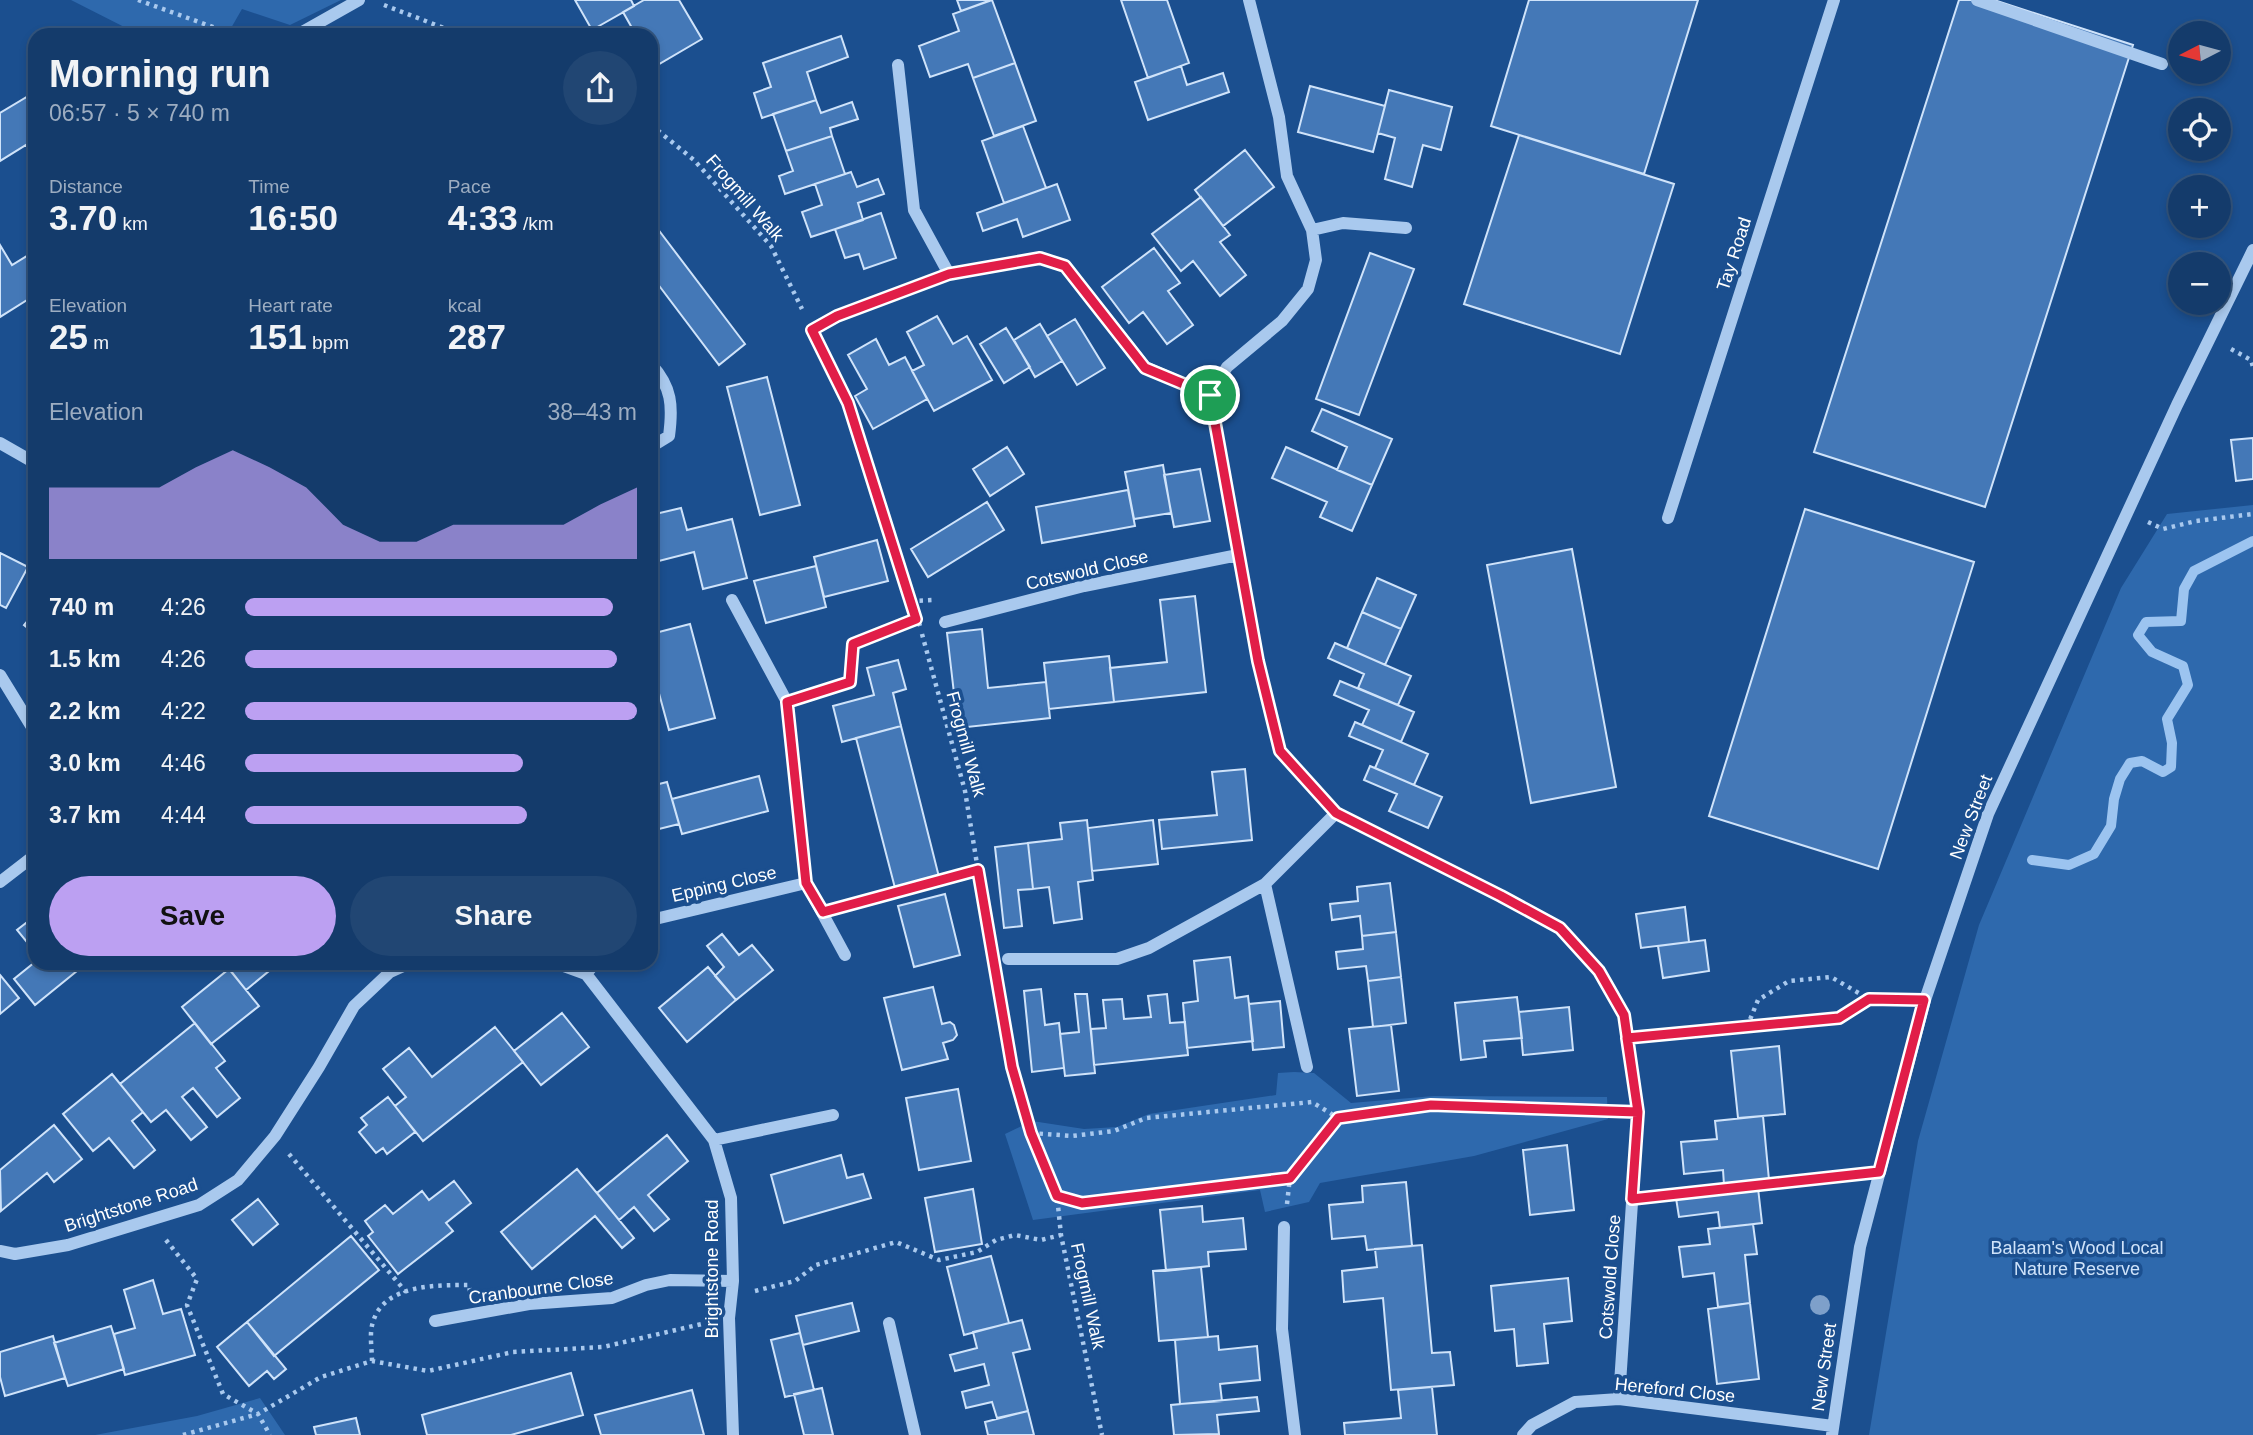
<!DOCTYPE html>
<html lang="en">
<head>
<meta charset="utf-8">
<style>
	:root { --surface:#143b6b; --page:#214673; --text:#f1f3f6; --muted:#9dadc1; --line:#33557e; --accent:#bca0f2 }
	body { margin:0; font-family:Arial,sans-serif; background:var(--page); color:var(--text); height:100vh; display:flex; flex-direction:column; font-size:26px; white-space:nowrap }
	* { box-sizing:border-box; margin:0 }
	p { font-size:23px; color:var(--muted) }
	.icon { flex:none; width:38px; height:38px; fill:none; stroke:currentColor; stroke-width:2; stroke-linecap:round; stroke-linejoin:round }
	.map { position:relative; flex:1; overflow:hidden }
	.details { position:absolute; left:28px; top:28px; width:630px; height:942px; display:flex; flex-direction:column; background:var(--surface); border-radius:21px; box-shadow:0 4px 10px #0003,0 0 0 2px var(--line) }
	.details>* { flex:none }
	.needle { width:46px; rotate:264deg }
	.controls { position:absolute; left:2168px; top:21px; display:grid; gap:14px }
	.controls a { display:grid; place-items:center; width:63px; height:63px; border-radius:50%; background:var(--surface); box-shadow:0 4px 10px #0003,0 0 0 2px var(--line); font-size:35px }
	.pin { position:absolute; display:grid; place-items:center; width:60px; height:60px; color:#fff; margin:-30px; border:4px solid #fff; border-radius:50%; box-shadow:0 2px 7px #0007 }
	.round { display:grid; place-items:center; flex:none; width:74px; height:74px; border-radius:37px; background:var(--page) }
	.overview { display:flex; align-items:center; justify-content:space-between; height:119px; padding:0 21px }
	h1 { font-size:38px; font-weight:600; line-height:52px }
	.figures { display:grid; grid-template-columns:repeat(3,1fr); gap:10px; height:119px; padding:7px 21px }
	.figures div { display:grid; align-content:center }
	.figures b { font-size:35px; font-weight:600 }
	.figures small { font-size:19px; font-weight:400 }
	.figures p { font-size:19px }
	.chart { height:196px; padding:14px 21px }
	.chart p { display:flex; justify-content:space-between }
	.chart svg { width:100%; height:126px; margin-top:7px; fill:var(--accent); opacity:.7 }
	.action { display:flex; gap:14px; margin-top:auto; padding:14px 21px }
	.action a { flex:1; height:80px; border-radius:42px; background:var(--accent); color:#111; font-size:28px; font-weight:600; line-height:80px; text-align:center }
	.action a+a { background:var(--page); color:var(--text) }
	ul { padding:0 21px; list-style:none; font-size:23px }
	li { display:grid; grid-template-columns:112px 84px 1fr; align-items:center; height:52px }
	li i { height:18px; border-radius:9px; background:var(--accent) }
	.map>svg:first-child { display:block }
	.green { fill:#2e69ad }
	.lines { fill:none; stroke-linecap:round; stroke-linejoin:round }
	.stream { stroke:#9cc4f0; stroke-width:10 }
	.building { fill:#4478b7; stroke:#cfe3fa; stroke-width:2 }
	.path { stroke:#a9c9ee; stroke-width:4.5; stroke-dasharray:3.5 5; stroke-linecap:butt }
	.minor { stroke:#a9c9ee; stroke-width:12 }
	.tree { fill:#7ea0ca }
	.route-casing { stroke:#fff; stroke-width:14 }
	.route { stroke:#e11d48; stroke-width:9 }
	.labels { text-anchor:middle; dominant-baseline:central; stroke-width:7; stroke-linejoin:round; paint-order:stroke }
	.street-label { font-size:18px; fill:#fff; stroke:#1b4f8f }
	.park-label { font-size:18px; fill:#cfe3fa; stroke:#1b4f8f }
</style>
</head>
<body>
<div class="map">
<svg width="2253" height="1435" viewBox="0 0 2253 1435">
	<rect width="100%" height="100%" fill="#1b4f8f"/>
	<path class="green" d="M71 0H341L290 25 242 9 227 35H140Z
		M2253 505V1435H1869L1918 1141 1979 925 2121 588 2167 514Z
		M1294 1072 1314 1073 1351 1103 1434 1096 1607 1097 1608 1119 1474 1156 1320 1183 1309 1202 1265 1212 1260 1190 1033 1220 1005 1134 1032 1121 1084 1129 1117 1127 1149 1114 1276 1095 1278 1073Z
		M260 1398 285 1435H95L197 1416Z"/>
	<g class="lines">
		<path class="stream" d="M2032 860 2069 865 2094 854 2111 826 2114 799 2120 779 2130 763 2142 761 2163 772 2171 767 2172 743 2167 719 2188 685 2183 666 2152 652 2138 635 2146 622 2181 621 2184 589 2194 571 2253 541"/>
	</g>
	<path class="building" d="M575 0H631L634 6 592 30Z
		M644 0H679L702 39 654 67 651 61V35H636L623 12Z
		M957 0H991L961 11Z
		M992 0 1015 63 973 78 968 64 930 77 919 46 959 31 953 14Z
		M1121 0H1167L1189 63 1148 78Z
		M1529 0H1698L1644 174 1491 126Z
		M1959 0H1994L2133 45 1985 507 1814 452Z
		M841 36 848 57 807 72 816 100 762 118 754 93 771 87 763 63Z
		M1015 63 1036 121 994 136 973 78Z
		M1181 66 1187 85 1223 73 1229 92 1148 120 1135 82Z
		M1310 86 1385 106 1373 152 1298 132Z
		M1389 90 1452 107 1441 150 1423 145 1412 187 1385 179 1395 138 1378 133Z
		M35 92V161L26 145 0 161V113Z
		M816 100 821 113 852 102 858 119 830 128 832 136 786 151 773 114Z
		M1023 126 1046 188 1004 203 982 141Z
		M1519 135 1674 184 1620 354 1464 304Z
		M832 136 845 174 785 194 779 176 793 171 786 151Z
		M1245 150 1274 187 1223 226 1195 190Z
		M851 172 857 187 878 179 884 194 858 203 863 220 811 237 802 212 822 205 815 184Z
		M1057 184 1070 220 1023 237 1017 219 983 231 977 213Z
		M1201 197 1230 235 1220 242 1246 275 1220 296 1193 261 1181 271 1152 234Z
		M881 213 896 258 864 269 859 254 845 258 835 229Z
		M651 220 745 344 719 365 651 275Z
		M0 245 12 265 35 251V295L0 317Z
		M1154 248 1180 283 1168 291 1193 325 1167 344 1143 312 1129 323 1102 287Z
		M1370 253 1414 269 1359 415 1316 399Z
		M937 316 953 344 967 336 992 380 934 411 912 371 924 365 907 332Z
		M1075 319 1105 368 1077 385 1047 336Z
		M1040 324 1062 361 1035 377 1014 340Z
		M1006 328 1030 367 1004 383 980 344Z
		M876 339 889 365 905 357 927 399 873 429 855 396 867 389 848 355Z
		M767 377 800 505 760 515 727 387Z
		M1322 409 1392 439 1372 485 1337 470 1347 447 1312 431Z
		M2253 438V479L2236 481 2231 440Z
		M1007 447 1024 474 990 496 973 469Z
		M1286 447 1372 485 1352 531 1320 517 1327 502 1272 478Z
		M1163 465 1171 513 1134 519 1125 472Z
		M1200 469 1210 521 1174 527 1164 475Z
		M1128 490 1135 526 1042 543 1036 507Z
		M987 502 1004 530 928 577 911 549Z
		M681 508 687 530 732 519 747 578 703 589 694 552 651 563V515Z
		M1805 509 1974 562 1878 869 1709 816Z
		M877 540 888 581 824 597 814 557Z
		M1572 549 1616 787 1531 803 1487 565Z
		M0 553 28 567 6 608 0 605Z
		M816 566 826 607 766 623 754 581Z
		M1377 578 1416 595 1401 629 1362 612Z
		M1195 596 1206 692 1114 702 1110 668 1167 662 1160 600Z
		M35 612V634L24 625Z
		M1362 612 1401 629 1385 665 1347 648Z
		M690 624 715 718 669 730 651 664V634Z
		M982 629 988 688 1046 682 1050 718 958 728 947 633Z
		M1335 643 1411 676 1398 705 1358 688 1364 674 1328 658Z
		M1109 656 1114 702 1049 709 1044 663Z
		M898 660 906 689 893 693 901 726 842 742 833 706 874 695 867 668Z
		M1340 681 1414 712 1401 742 1362 725 1369 710 1334 695Z
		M1355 722 1428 754 1414 785 1375 768 1383 750 1349 736Z
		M901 726 939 877 895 888 856 738Z
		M1370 766 1442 797 1428 828 1389 811 1397 794 1364 780Z
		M1245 769 1252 840 1162 849 1159 820 1217 815 1212 772Z
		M759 776 768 811 682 834 672 799Z
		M667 782 679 824 651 831V786Z
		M1087 820 1093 880 1078 882 1082 919 1054 923 1049 887 1033 889 1028 843 1062 839 1060 823Z
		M1153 820 1158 864 1092 871 1088 828Z
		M1028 843 1033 889 1018 890 1022 926 1004 928 995 847Z
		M1390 883 1396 932 1362 936 1360 916 1332 920 1330 904 1358 901 1357 887Z
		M945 894 960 955 914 967 898 906Z
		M1685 907 1689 942 1641 948 1636 914Z
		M35 916V952L17 930Z
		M1396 932 1401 977 1368 981 1366 966 1338 969 1336 952 1363 949 1362 936Z
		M722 934 739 955 752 945 773 970 736 1000 715 976 724 967 707 946Z
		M1705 940 1709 971 1663 978 1658 946Z
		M1230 957 1235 998 1248 996 1253 1041 1187 1048 1183 1003 1198 1001 1194 961Z
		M35 962H88L35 1005 14 979Z
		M224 962H280L246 990Z
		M708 967 736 1000 687 1042 659 1008Z
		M229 969 259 1006 211 1044 182 1007Z
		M0 975 19 998 0 1014Z
		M1401 977 1406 1023 1373 1027 1368 981Z
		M933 987 942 1024 950 1022 954 1025 957 1035 953 1040 943 1043 948 1059 902 1070 884 998Z
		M1041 989 1045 1025 1059 1023 1064 1068 1032 1072 1024 991Z
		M1075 994H1087L1095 1073 1065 1076 1060 1034 1079 1032Z
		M1167 994 1170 1023 1185 1022 1188 1055 1094 1065 1091 1029 1106 1028 1103 1000 1122 999 1124 1019 1151 1017 1148 996Z
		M1517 997 1522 1038 1484 1041 1486 1057 1461 1060 1455 1003Z
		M1280 1001 1284 1047 1253 1050 1249 1004Z
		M1569 1007 1573 1050 1523 1055 1519 1012Z
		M562 1013 589 1047 541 1085 514 1051Z
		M195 1023 225 1061 216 1068 240 1098 217 1117 193 1088 182 1097 207 1127 191 1140 166 1110 151 1122 120 1084Z
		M1391 1025 1399 1091 1357 1096 1349 1029Z
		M495 1027 523 1062 423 1141 395 1106 406 1097 383 1069 409 1048 432 1077Z
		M1779 1046 1785 1114 1738 1118 1731 1051Z
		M112 1074 143 1112 132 1121 155 1150 134 1168 109 1138 93 1151 63 1114Z
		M958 1089 971 1161 919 1170 906 1098Z
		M388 1097 415 1132 387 1154 383 1148 376 1153 359 1132 367 1125 361 1118Z
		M1763 1116 1769 1180 1724 1185 1723 1170 1684 1174 1681 1142 1717 1139 1715 1121Z
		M54 1125 82 1159 54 1182 47 1173 1 1211 0 1170Z
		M667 1135 688 1161 648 1195 669 1219 654 1231 634 1207 619 1220 597 1193Z
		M1567 1145 1574 1210 1530 1215 1523 1150Z
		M841 1155 847 1178 863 1174 871 1198 784 1223 771 1175Z
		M577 1169 634 1238 622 1248 595 1216 532 1269 501 1232Z
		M454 1181 471 1203 446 1223 453 1231 398 1274 368 1236 373 1232 365 1221 385 1205 393 1214 422 1191 429 1200Z
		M1406 1182 1412 1246 1367 1250 1365 1236 1332 1239 1329 1205 1363 1202 1362 1186Z
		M1758 1188 1762 1223 1720 1228 1718 1212 1679 1217 1676 1198Z
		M973 1189 982 1244 935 1252 925 1198Z
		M258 1199 278 1224 253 1245 232 1220Z
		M1202 1206 1203 1222 1243 1218 1246 1249 1208 1252 1209 1266 1166 1271 1160 1210Z
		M1753 1224 1757 1254 1745 1255 1750 1303 1718 1307 1714 1273 1683 1277 1679 1247 1710 1244 1708 1229Z
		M351 1236 379 1270 274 1356 247 1322Z
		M1422 1245 1432 1353 1450 1352 1454 1385 1391 1390 1383 1298 1344 1302 1342 1271 1377 1267 1375 1249Z
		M991 1256 1009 1323 964 1335 947 1267Z
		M1201 1267 1208 1337 1159 1341 1153 1271Z
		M1568 1278 1572 1321 1544 1324 1548 1363 1517 1366 1514 1329 1495 1331 1491 1286Z
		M153 1280 163 1314 181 1309 195 1355 125 1375 114 1334 135 1328 124 1290Z
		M852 1303 859 1331 803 1345 796 1316Z
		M1750 1303 1759 1379 1717 1384 1708 1309Z
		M1022 1320 1030 1349 1013 1353 1028 1411 997 1418 992 1402 966 1408 962 1392 989 1385 984 1364 955 1371 950 1355 977 1348 973 1332Z
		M247 1322 286 1369 274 1379 267 1371 249 1386 217 1347Z
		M111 1326 124 1369 68 1386 54 1343Z
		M800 1333 814 1390 785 1397 771 1340Z
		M53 1336 65 1378 5 1396 0 1377V1352Z
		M1218 1336 1219 1350 1257 1346 1260 1380 1220 1384 1222 1401 1180 1404 1175 1340Z
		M571 1373 583 1415 511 1435H427L422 1415Z
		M1432 1387 1437 1435H1345L1344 1423 1401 1418 1398 1390Z
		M822 1388 833 1435H804L794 1394Z
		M692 1390 704 1435H601L595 1415Z
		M1257 1397 1259 1411 1217 1415 1219 1434 1174 1435 1171 1405Z
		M1028 1411 1034 1435H988L985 1422Z
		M356 1418 360 1435H316L314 1427Z"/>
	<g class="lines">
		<path class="path" d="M138 0 235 35
			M384 5 462 35
			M651 125 694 160 771 246 802 309
			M2231 349 2251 360 2253 367
			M822 351 848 403 920 626
			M2148 522 2163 529 2196 521 2253 514
			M911 601 934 600
			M922 634 965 791 990 943
			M852 660 853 644 916 619
			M844 907 977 870
			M997 979 1012 1067 1031 1133 1057 1196 1061 1235 1102 1435
			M1747 1027 1758 1000 1789 981 1831 977 1869 999
			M1652 1036 1839 1018 1869 999 1899 1000
			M1031 1133 1072 1136 1114 1131 1146 1118 1312 1102 1338 1118
			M289 1154 406 1292
			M1057 1196 1082 1204 1290 1177 1338 1118 1431 1105 1613 1111
			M1658 1197 1854 1175
			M1287 1204 1290 1177
			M166 1240 197 1279 187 1305 223 1394 258 1414 270 1435
			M755 1291 795 1281 816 1265 896 1242 939 1260 977 1252 996 1240 1015 1235 1041 1240 1061 1235
			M372 1361C372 1349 369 1333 373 1322 384 1284 437 1285 469 1285L470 1292
			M183 1435 258 1414 321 1377 372 1361 428 1371 513 1352 603 1347 706 1323"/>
		<path class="minor" d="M1249 0 1279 117 1287 176 1312 230
			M1977 0 2162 64
			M297 35 359 0
			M898 65 914 210 949 274
			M1406 228 1343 223 1312 230 1316 260 1308 289 1282 321 1227 367 1210 395 1258 661 1280 751 1336 813 1501 896 1560 928 1599 971 1624 1015 1638 1112 1619 1399
			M812 330 837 316 949 274 1040 258 1065 266 1145 367 1210 395
			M651 364C672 387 673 406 669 436L651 447
			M0 443 35 463
			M1668 518 1834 0
			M945 622 1084 586 1238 555
			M0 675 35 732
			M787 702 850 682
			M0 882 35 855
			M806 883 845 955
			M651 920 806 883 787 702 732 600
			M1008 959H1117L1149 948 1265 884
			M553 962 586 974 714 1140 731 1198 733 1281 729 1318 733 1435
			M586 974 596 962
			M1307 1067 1265 884 1336 813
			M714 1140 833 1115
			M1284 1227 1282 1329 1295 1435
			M0 1251 15 1254 68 1245 199 1205 238 1180 275 1136 319 1067 354 1006 390 972 412 962
			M435 1321 529 1304 612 1298 646 1285 670 1280 733 1281
			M889 1323 915 1435
			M1523 1435 1532 1425 1575 1402 1619 1399 1833 1426
			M1832 1435 1860 1247 1925 1000 1988 814 2177 405 2253 250"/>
	</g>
	<circle class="tree" cx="1820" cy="1305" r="10"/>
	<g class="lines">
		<defs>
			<path id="route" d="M1210 395 1145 368 1065 266 1040 258 949 274 837 316 812 330 848 403 916 619 853 644 850 682 787 702 806 883 823 912 978 870 1012 1067 1031 1133 1057 1196 1082 1203 1290 1178 1338 1118 1431 1105 1638 1112 1627 1038 1839 1018 1869 999 1924 1000 1879 1172 1632 1199 1638 1112 1624 1015 1599 971 1560 928 1501 896 1336 813 1280 751 1258 661 1210 395"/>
		</defs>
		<use href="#route" class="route-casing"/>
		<use href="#route" class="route"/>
	</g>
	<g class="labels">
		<g class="street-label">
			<text transform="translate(745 198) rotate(49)">Frogmill Walk</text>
			<text transform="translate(1734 254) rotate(-72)">Tay Road</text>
			<text transform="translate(1087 570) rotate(-13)">Cotswold Close</text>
			<text transform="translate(966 744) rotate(75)">Frogmill Walk</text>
			<text transform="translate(1971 817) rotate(-69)">New Street</text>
			<text transform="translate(724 884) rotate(-13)">Epping Close</text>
			<text transform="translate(131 1205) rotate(-18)">Brightstone Road</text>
			<text transform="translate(712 1269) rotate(-90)">Brightstone Road</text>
			<text transform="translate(1610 1277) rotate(-86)">Cotswold Close</text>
			<text transform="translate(541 1288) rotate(-8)">Cranbourne Close</text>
			<text transform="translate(1088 1296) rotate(78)">Frogmill Walk</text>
			<text transform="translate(1824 1367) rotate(-82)">New Street</text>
			<text transform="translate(1675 1390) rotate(6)">Hereford Close</text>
		</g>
		<g class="park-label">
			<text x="2077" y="1248">Balaam's Wood Local<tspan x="2077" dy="21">Nature Reserve</tspan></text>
		</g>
	</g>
</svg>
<div class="controls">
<a><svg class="needle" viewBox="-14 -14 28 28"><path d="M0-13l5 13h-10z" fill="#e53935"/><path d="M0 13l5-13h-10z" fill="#9dadc1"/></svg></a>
<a><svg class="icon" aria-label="locate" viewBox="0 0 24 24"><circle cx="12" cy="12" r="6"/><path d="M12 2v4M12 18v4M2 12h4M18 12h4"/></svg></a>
<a>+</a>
<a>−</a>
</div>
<div class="pin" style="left:1210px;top:395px;background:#1e9e55"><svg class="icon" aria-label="arrive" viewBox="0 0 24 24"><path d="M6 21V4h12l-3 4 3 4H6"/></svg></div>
<section class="details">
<div class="overview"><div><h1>Morning run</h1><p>06:57 · 5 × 740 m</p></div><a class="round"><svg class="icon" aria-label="share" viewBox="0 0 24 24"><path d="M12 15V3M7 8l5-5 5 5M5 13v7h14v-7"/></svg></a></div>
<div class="figures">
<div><p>Distance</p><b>3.70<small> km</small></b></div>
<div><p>Time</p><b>16:50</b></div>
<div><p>Pace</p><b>4:33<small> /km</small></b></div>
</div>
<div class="figures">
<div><p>Elevation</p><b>25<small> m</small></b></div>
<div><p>Heart rate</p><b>151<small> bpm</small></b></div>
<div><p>kcal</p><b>287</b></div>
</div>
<div class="chart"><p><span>Elevation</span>38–43 m</p>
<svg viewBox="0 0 160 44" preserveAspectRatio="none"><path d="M0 44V19L10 19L20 19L30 19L40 12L50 6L60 12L70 19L80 32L90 38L100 38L110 32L120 32L130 32L140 32L150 25L160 19V44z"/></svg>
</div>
<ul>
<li><b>740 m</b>4:26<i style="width:94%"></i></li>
<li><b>1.5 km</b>4:26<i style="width:95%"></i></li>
<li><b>2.2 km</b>4:22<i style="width:100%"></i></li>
<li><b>3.0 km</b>4:46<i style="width:71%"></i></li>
<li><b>3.7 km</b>4:44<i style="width:72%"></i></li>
</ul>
<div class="action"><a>Save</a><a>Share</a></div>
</section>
</div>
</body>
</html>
